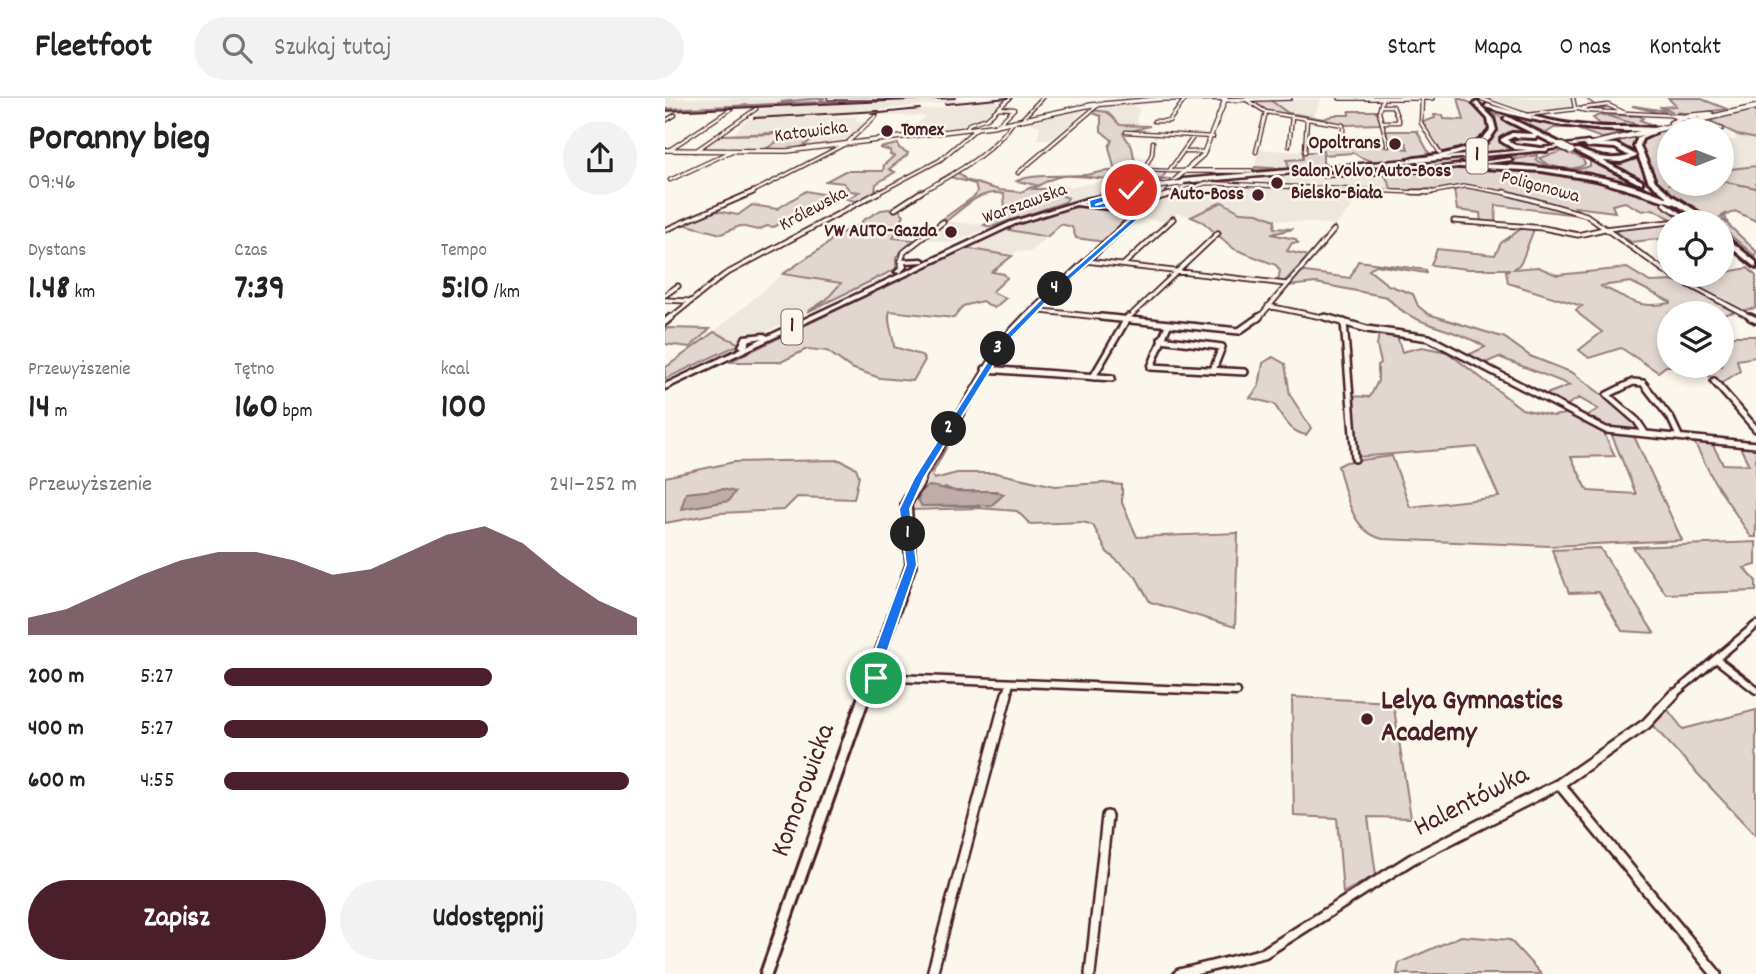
<!DOCTYPE html>
<html lang="pl">
<head>
<meta charset="utf-8">
<style>
	:root { --surface:#fff; --page:#f2f2f2; --text:#222; --muted:#767676; --line:#e0e0e0; --accent:#4a1f2b }
	body { margin:0; font-family:Dekko,sans-serif; background:var(--page); color:var(--text); height:100vh; display:flex; flex-direction:column; font-size:26px; white-space:nowrap }
	* { box-sizing:border-box; margin:0 }
	p { font-size:23px; color:var(--muted) }
	.icon { flex:none; width:38px; height:38px; fill:none; stroke:currentColor; stroke-width:2; stroke-linecap:round; stroke-linejoin:round }
	.map { position:relative; flex:1; overflow:hidden }
	.panel { display:flex; flex-direction:column; background:var(--surface); width:665px }
	.panel>* { flex:none }
	.needle { width:46px; rotate:270deg }
	.buttons { position:absolute; left:992px; top:21px; display:grid; gap:14px }
	.buttons a { display:grid; place-items:center; width:77px; height:77px; border-radius:50%; background:var(--surface); box-shadow:0 4px 10px #0003; font-size:35px }
	.pin { position:absolute; display:grid; place-items:center; width:60px; height:60px; color:#fff; margin:-30px; border:4px solid #fff; border-radius:50%; box-shadow:0 2px 7px #0007 }
	.km { position:absolute; width:35px; height:35px; margin:-18px; border-radius:50%; background:#222; color:#fff; font-size:19px; line-height:35px; text-align:center }
	.round { display:grid; place-items:center; flex:none; width:74px; height:74px; border-radius:37px; background:var(--page) }
	.head { display:flex; align-items:center; justify-content:space-between; height:119px; padding:0 28px }
	h1 { font-size:38px; font-weight:700; line-height:52px }
	.figures { display:grid; grid-template-columns:repeat(3,1fr); gap:10px; height:119px; padding:7px 28px }
	.figures div { display:grid; align-content:center }
	.figures b { font-size:35px; font-weight:700 }
	.figures small { font-size:19px; font-weight:400 }
	.figures p { font-size:19px }
	.chart { height:196px; padding:14px 28px }
	.chart p { display:flex; justify-content:space-between }
	.chart svg { width:100%; height:126px; margin-top:7px; fill:var(--accent); opacity:.7 }
	.cta { display:flex; gap:14px; margin-top:auto; padding:14px 28px }
	.cta a { flex:1; height:80px; border-radius:42px; background:var(--accent); color:#fff; font-size:28px; font-weight:700; line-height:80px; text-align:center }
	.cta a+a { background:var(--page); color:var(--text) }
	ul { padding:0 28px; list-style:none; font-size:23px }
	li { display:grid; grid-template-columns:112px 84px 1fr; align-items:center; height:52px }
	li i { height:18px; border-radius:9px; background:var(--accent) }
	header { display:flex; align-items:center; gap:42px; box-sizing:border-box; height:98px; padding:0 35px; background:var(--surface); border-bottom:2px solid var(--line) }
	header strong { font-size:33px }
	nav { display:flex; gap:38px; margin-inline-start:auto; font-size:24px }
	.search { width:490px; height:63px; background:var(--page); display:flex; align-items:center; gap:18px; box-sizing:border-box; padding:0 24px; border-radius:38px; color:var(--muted); font-size:26px }
	main { display:flex; flex:1; min-height:0 }
	.map>svg:first-child { display:block }
	.built { fill:#eee7de }
	.green { fill:#e2d7d0; stroke:#967b7e; stroke-width:2; fill-rule:evenodd }
	.water { fill:#bfadaa; stroke:#907477; stroke-width:2 }
	.lines { fill:none; stroke-linecap:round; stroke-linejoin:round }
	.stream { stroke:#907477; stroke-width:2 }
	.minor-far4-casing { stroke:#4a1f2b; stroke-width:5 }
	.minor-far3-casing { stroke:#4a1f2b; stroke-width:7 }
	.minor-far2-casing { stroke:#4a1f2b; stroke-width:10 }
	.minor-far1-casing { stroke:#4a1f2b; stroke-width:11 }
	.minor-casing { stroke:#4a1f2b; stroke-width:14 }
	.tertiary-far4-casing { stroke:#4a1f2b; stroke-width:6 }
	.tertiary-far3-casing { stroke:#4a1f2b; stroke-width:9 }
	.tertiary-far2-casing { stroke:#4a1f2b; stroke-width:10 }
	.tertiary-far1-casing { stroke:#4a1f2b; stroke-width:14 }
	.tertiary-casing { stroke:#4a1f2b; stroke-width:16 }
	.secondary-casing { stroke:#4a1f2b; stroke-width:7 }
	.primary-casing { stroke:#4a1f2b; stroke-width:5 }
	.motorway-casing { stroke:#4a1f2b; stroke-width:6 }
	.minor-far4 { stroke:#fbf7ec; stroke-width:2.5 }
	.minor-far3 { stroke:#fbf7ec; stroke-width:3.5 }
	.minor-far2 { stroke:#fbf7ec; stroke-width:5 }
	.minor-far1 { stroke:#fbf7ec; stroke-width:6 }
	.minor { stroke:#fbf7ec; stroke-width:9 }
	.tertiary-far4 { stroke:#fbf7ec; stroke-width:3.5 }
	.tertiary-far3 { stroke:#fbf7ec; stroke-width:5 }
	.tertiary-far2 { stroke:#fbf7ec; stroke-width:6 }
	.tertiary-far1 { stroke:#fbf7ec; stroke-width:9 }
	.tertiary { stroke:#fbf7ec; stroke-width:10 }
	.secondary { stroke:#fbf7ec; stroke-width:4.5 }
	.primary { fill:#fbf7ec; fill-rule:evenodd }
	.motorway { fill:#fbf7ec; fill-rule:evenodd }
	.rail { stroke:#4a1f2b; stroke-width:2 }
	.primary-bridge-casing { stroke:#4a1f2b; stroke-width:7; stroke-linecap:butt }
	.motorway-bridge-casing { stroke:#4a1f2b; stroke-width:9; stroke-linecap:butt }
	.primary-bridge { stroke:#fbf7ec; stroke-width:4.5 }
	.motorway-bridge { stroke:#fbf7ec; stroke-width:6 }
	.route { fill:#1a73e8; stroke:#fff; stroke-width:2 }
	.poi-dot { fill:#4a1f2b; stroke:#fbf7ec; stroke-width:2.5 }
	.labels { text-anchor:middle; dominant-baseline:central; stroke-width:5; stroke-linejoin:round; paint-order:stroke }
	.far-poi-label { font-size:19px; font-weight:bold; fill:#4a1f2b; stroke:#fbf7ec; text-anchor:end }
	.far-street-label { font-size:19px; fill:#4a1f2b; stroke:#fbf7ec }
	.shield { fill:#fbf7ec; stroke:#7f6065; stroke-width:2 }
	.shield-label { font-size:21px; font-weight:bold; fill:#4a1f2b }
	.near-poi-label { font-size:28px; font-weight:bold; fill:#4a1f2b; stroke:#fbf7ec; text-anchor:start }
	.near-street-label { font-size:28px; fill:#4a1f2b; stroke:#fbf7ec }
</style>
</head>
<body>
<header>
<strong>Fleetfoot</strong>
<div class="search"><svg class="icon" aria-label="search" viewBox="0 0 24 24"><circle cx="10" cy="10" r="6"/><path d="M15 15l6 6"/></svg>Szukaj tutaj</div>
<nav><a>Start</a><a>Mapa</a><a>O nas</a><a>Kontakt</a></nav>
</header>
<main>
<section class="panel">
<div class="head"><div><h1>Poranny bieg</h1><p>09:46</p></div><a class="round"><svg class="icon" aria-label="share" viewBox="0 0 24 24"><path d="M12 15V3M7 8l5-5 5 5M5 13v7h14v-7"/></svg></a></div>
<div class="figures">
<div><p>Dystans</p><b>1.48<small> km</small></b></div>
<div><p>Czas</p><b>7:39</b></div>
<div><p>Tempo</p><b>5:10<small> /km</small></b></div>
</div>
<div class="figures">
<div><p>Przewyższenie</p><b>14<small> m</small></b></div>
<div><p>Tętno</p><b>160<small> bpm</small></b></div>
<div><p>kcal</p><b>100</b></div>
</div>
<div class="chart"><p><span>Przewyższenie</span>241–252 m</p>
<svg viewBox="0 0 160 44" preserveAspectRatio="none"><path d="M0 44V38L10 35L20 29L30 23L40 18L50 15L60 15L70 18L80 23L90 21L100 15L110 9L120 6L130 12L140 23L150 32L160 38V44z"/></svg>
</div>
<ul>
<li><b>200 m</b>5:27<i style="width:65%"></i></li>
<li><b>400 m</b>5:27<i style="width:64%"></i></li>
<li><b>600 m</b>4:55<i style="width:98%"></i></li>
</ul>
<div class="cta"><a>Zapisz</a><a>Udostępnij</a></div>
</section>
<div class="map">
<svg width="1091" height="876" viewBox="0 0 1091 876">
	<rect width="100%" height="100%" fill="#fbf7ec"/>
	<filter id="ink" filterUnits="userSpaceOnUse"><feTurbulence type="fractalNoise" baseFrequency=".0143" numOctaves="2"/><feDisplacementMap in="SourceGraphic" scale="14" xChannelSelector="R" yChannelSelector="G"/><feConvolveMatrix kernelMatrix="1 2 1 2 8 2 1 2 1" color-interpolation-filters="sRGB"/></filter>
	<g filter="url(#ink)">
		<path class="built" d="M0 0 97 1 159 0 124 5 0 10Z
			M816 0H904L907 1 908 10 862 16Z
			M316 1 186 15 88 19 94 12 111 9Z
			M656 1 649 19 623 15 605 2Z
			M331 2 334 6 317 20 295 28 273 32 244 34 261 18H213Z
			M466 5 475 12 471 21 474 26 455 28 442 14 427 12 433 8Z
			M408 11 420 13 389 41H372L375 28 367 26 365 21Z
			M193 18 191 23 202 24 179 44 134 50 154 33 124 35 98 53 36 51 57 37H67L83 21Z
			M1069 37 1091 40V70L1057 73V44L1072 41Z
			M593 51 638 54V61L625 71 590 69Z
			M719 75 727 92 596 86 597 82 602 80Z
			M438 78 462 81 471 83V87L400 104 402 100 382 91 373 93 368 92 383 84 371 91 391 85 406 89 449 81Z
			M566 87 693 93 687 109 671 127 610 122 593 115 575 114 557 104 526 119 512 115 502 124 475 120 496 101 517 98 530 103 547 98 561 101Z
			M281 123 319 127 326 129 285 145 259 141Z
			M344 129 347 133 382 139 365 154 352 153 347 158 300 150Z
			M118 176 176 184 162 201 142 214 75 246 49 234Z"/>
		<path class="green" d="M155 0H159L155 3 263 0 0 12 130 5 116 4Z
			M793 0C810 5 822 14 826 31L808 47 777 56 757 24 770 20 769 17H778L779 21 799 22Z
			M1003 0H1034L1062 11 1026 16 1012 14 1023 17 1011 21 998 14 967 16 991 14 967 8H969L1000 13C999 11 995 11 995 9L1008 14 998 9 1011 8Z
			M583 2H605L623 15 659 21 669 17H684V13H713L716 26 679 27 603 14Z
			M1091 10V41L1073 37 1044 22Z
			M427 12 442 14 455 27 485 28 458 35 467 49 471 71 501 74 497 81 486 82 480 79C469 87 416 76 398 78 389 79 376 86 368 91H382L403 100 400 104 326 129 319 127 340 116 339 96C316 90 300 109 281 123H275L310 98 312 93 310 86 285 79 293 74 301 82 334 92 356 94 371 87 352 83C365 76 402 78 418 77 428 77 434 72 450 73L444 49 447 42 436 33V18L425 14Z
			M822 12 873 38 848 36 835 41 844 48 860 52 786 59 830 35V23Z
			M837 14 915 30 978 32 937 40 909 30H889L881 35Z
			M934 17 974 18 978 20 975 22 988 27 981 30 935 26 928 20Z
			M1040 23 1052 29 1048 32 1035 28 1004 33V86H1057V72L1091 68V123L1070 113 1060 118 1063 126 1057 120 1062 115 1055 119 1091 153V159L1057 130V124H1049L990 85 973 45C985 29 1022 24 1040 28L1032 25Z
			M168 33C148 34 148 45 133 50 123 53 109 52 98 53L123 36 57 37Z
			M720 33H752L764 55 774 57C748 61 710 72 689 55L658 57V64L663 69 588 72 590 69 624 71 622 62 638 61V54H658V42H697L700 38 707 39 708 46 743 51 741 45 723 44Z
			M974 38 970 48 992 90 933 61 954 63 970 60V55L936 46Z
			M233 46 234 50 243 55 242 57 224 71 230 74 211 86 210 94 194 104 182 101 194 94 185 93 179 85 161 83 180 73H218L219 67 229 58 225 57 226 53 215 50Z
			M898 51 769 70 576 79 897 50Z
			M898 53 917 60 920 66C908 74 884 71 874 60Z
			M872 57 871 62C886 73 908 74 925 68V63L980 91 919 77 855 68C920 84 975 81 1030 124H1012L988 111 977 113 960 104 947 107 950 114 910 109 914 113 912 117 831 107 830 127 816 125 815 115 792 112 789 91 766 94 727 92 719 75 843 67 831 65Z
			M141 93 166 98 109 129 102 128 93 132 75 128 56 136 18 126 52 113 73 117 87 107 112 111Z
			M468 102H477L474 112 440 144 411 140 407 129 396 126 382 139 344 132V129L385 114 412 109 447 112Z
			M557 104 575 114 593 115 610 122 609 130 628 131 606 136 630 141 633 145H627L622 153 644 158 619 184 613 183 615 173 611 167 569 151 538 124 526 119Z
			M232 110 239 117 228 140 249 142 231 159V171L142 214 162 201 176 185 118 176 161 147 171 137 197 126V123L216 112Z
			M1004 125V140L966 144 949 132Z
			M856 131H869L856 165 849 171 873 169 892 177 962 170 985 184 1011 183 1070 214 1057 217 1004 215V268H1057V238H1091V259L1072 262 1075 273 1055 286 1044 278 1042 268H1001L993 274 956 250 924 260 914 252 937 234 914 216 911 212 917 208 843 185 841 173 845 171H803L766 167 772 151 830 157 836 145ZM966 184 1006 204V205C969 212 966 200 935 188Z
			M300 150 347 158 327 174 339 176 342 180 327 194 341 200 329 210 317 203 298 208 289 220 225 213C221 223 229 237 229 249L256 257 260 262 248 283 215 280 186 270 162 253 142 251 116 264H64Z
			M693 163 761 172V175L711 167 704 172 723 187 748 196 753 208 763 216 840 240 865 258 908 275 966 319 974 333 941 330 920 319 933 311 914 300 900 308 879 297 905 287 834 259 818 266 803 257 820 249C788 228 748 230 722 199L651 185 622 188 633 173 685 180Z
			M1083 170 1091 178V210L1076 213 1017 182Z
			M0 230 45 231 25 249 0 246Z
			M49 234 75 246 0 281V270Z
			M714 234 731 235 737 254 757 249 782 254 857 311 888 318 906 315 938 333 950 358 906 359 923 393 971 396 946 335 968 336 1017 442 885 448 718 441C686 434 681 395 673 368L681 364 727 358 745 409 834 399 812 349 692 359 687 298 705 299 713 283V267L716 265 712 248Z
			M608 259 620 266 625 297 646 330 641 337C624 334 618 319 609 306L585 300 594 288 598 265Z
			M284 337 287 339 267 376 269 381 292 375H331L390 388 438 385 457 387V405L472 439 573 435 570 529 485 504 471 479 442 454 428 427 418 424 365 426 352 413 314 410 246 412 249 397ZM280 389 289 393H331L315 408H257Z
			M1028 342 1046 344 1058 366 1084 367 1074 347 1091 349V439H1086L1049 383Z
			M175 362 191 370 194 378 189 401 132 399 119 412 54 415 0 425V379L69 364Z
			M1091 444V467L1079 470 1091 483V493L1001 496 968 449Z
			M935 450 989 535 957 533 934 494 904 495 887 452Z
			M627 599 728 604 746 720 703 719 711 777 678 795 672 720 629 718Z
			M1003 612 1018 631 1091 612V738L987 627Z
			M796 838 845 842 876 876H732L734 865Z"/>
		<path class="water" d="M264 388C274 389 282 392 292 393 308 395 324 390 339 396L327 407 257 408 253 402 256 393Z
			M58 391 70 394 64 403 16 411 21 395Z"/>
		<g class="lines">
			<path class="stream" d="M920 0 930 7
				M935 10 941 13
				M0 11 250 0
				M943 18 977 28
				M469 78 484 84 505 81
				M1057 83 1091 90"/>
			<defs>
				<path id="minor-far4" d="M164 0H219
					M814 0 862 17 911 11
					M908 0 910 10 922 13 1021 18 1057 31
					M580 1 601 14 678 27V41
					M757 1 756 25 775 55
					M717 2 714 14 723 48
					M716 8H728L734 24H717
					M333 10 349 11 333 27
					M918 10 943 7 962 16
					M1004 17 1050 30
					M356 22 377 0
					M0 23 10 17
					M489 23H504L521 0
					M301 31 304 26 322 20 345 0
					M461 34 548 39
					M488 44 487 56 479 72 504 73
					M624 48 627 18
					M4 52 66 11
					M30 53 91 11
					M521 54H540
					M591 54 601 14
					M640 54 642 21
					M520 73H504L529 38
					M353 75 433 7
					M5 82 65 54
					M84 96 182 45 211 18
					M211 96 275 62 312 30
					M253 96C289 75 325 58 349 23
					M510 96 541 85 762 95 801 88 845 96"/>
				<path id="minor-far3" d="M748 94H766
					M839 94 921 117 1004 176
					M492 100 514 94
					M230 111 256 94
					M789 123 878 130 913 137 939 131 1024 122 999 106
					M0 132 88 94
					M236 163 239 154 278 124
					M421 163 621 186
					M458 167 508 121
					M1005 177 1089 221
					M0 197 13 188
					M0 202 23 203
					M603 208 666 221
					M367 212 453 221
					M4 221 59 177 214 94
					M462 221 553 135
					M593 221 669 132"/>
				<path id="minor-far2" d="M436 219 574 233 594 219
					M660 219 702 231 764 240 941 332 1091 347
					M1085 219 1091 222
					M0 224 6 219
					M679 224 690 361
					M503 227 486 269 580 274
					M496 241 557 249 548 272
					M320 271 447 280
					M428 279 463 219
					M1049 283 1091 331
					M980 335 972 323 942 297 968 284 978 285 1006 321 1014 338"/>
				<path id="minor-far1" d="M1051 561 1091 592
					M206 579 572 594
					M342 597 345 585
					M1008 597 1091 527"/>
				<path id="minor" d="M894 686 1051 876
					M267 876 342 596
					M425 876 442 718
					M514 876 599 855 747 761 894 686 981 626 1009 596"/>
				<path id="tertiary-far4" d="M675 0H767
					M558 2 625 0
					M0 52 122 53 327 28 426 7 494 1 561 0
					M520 73H586
					M486 96 497 93
					M494 96 538 57 560 2"/>
				<path id="tertiary-far3" d="M492 100 480 98 492 94
					M359 221 488 101"/>
				<path id="tertiary-far2" d="M254 384 341 240 361 219"/>
				<path id="tertiary-far1" d="M200 597 246 467 241 406 255 382"/>
				<path id="tertiary" d="M101 876 200 596"/>
				<path id="secondary" d="M1006 25 1022 18 1046 16
					M923 47 1091 9"/>
				<path id="primary" d="M923 44 925 46 862 54 518 85 515 83 518 81 862 52Z
					M845 60 847 62 762 73 658 78 656 77 658 76 762 71Z
					M496 86 499 88 498 89 417 106 443 107 478 96 483 97 443 111 411 107 350 126 0 291V286L77 250 74 248 79 238 99 236 103 238 346 124 421 101ZM98 240 82 248 85 242Z
					M257 161 259 162V164L240 165 241 169 235 175 230 174 235 169 234 162Z"/>
				<path id="motorway" d="M812 4 828 20 831 32C828 35 827 39 824 42 809 56 761 64 741 64L743 61C770 57 808 56 825 32L823 21 809 6Z
					M822 6C856 16 889 25 923 28 945 30 967 28 989 30L990 35 977 41 975 48 990 83 1006 97 1049 124H1040L1010 106 931 82 877 73 794 69 796 66C866 66 935 73 1001 99V98L984 84 969 48 973 39 987 33C929 34 875 26 820 9Z
					M841 18 897 46 898 47 893 48 873 38 870 40 848 39 842 42 850 47 884 51 881 53 849 51 836 43V41L847 35 869 36 839 21Z
					M921 45 951 46 971 57V59L956 64 938 63 977 83V85H973L908 52 913 51C930 59 945 63 964 58L950 50 919 48Z
					M1057 136 1091 164V170L1057 142Z"/>
			</defs>
			<use href="#minor-far4" class="minor-far4-casing"/>
			<use href="#minor-far3" class="minor-far3-casing"/>
			<use href="#minor-far2" class="minor-far2-casing"/>
			<use href="#minor-far1" class="minor-far1-casing"/>
			<use href="#minor" class="minor-casing"/>
			<use href="#tertiary-far4" class="tertiary-far4-casing"/>
			<use href="#tertiary-far3" class="tertiary-far3-casing"/>
			<use href="#tertiary-far2" class="tertiary-far2-casing"/>
			<use href="#tertiary-far1" class="tertiary-far1-casing"/>
			<use href="#tertiary" class="tertiary-casing"/>
			<use href="#secondary" class="secondary-casing"/>
			<use href="#primary" class="primary-casing"/>
			<use href="#motorway" class="motorway-casing"/>
			<use href="#minor-far4" class="minor-far4"/>
			<use href="#minor-far3" class="minor-far3"/>
			<use href="#minor-far2" class="minor-far2"/>
			<use href="#minor-far1" class="minor-far1"/>
			<use href="#minor" class="minor"/>
			<use href="#tertiary-far4" class="tertiary-far4"/>
			<use href="#tertiary-far3" class="tertiary-far3"/>
			<use href="#tertiary-far2" class="tertiary-far2"/>
			<use href="#tertiary-far1" class="tertiary-far1"/>
			<use href="#tertiary" class="tertiary"/>
			<use href="#secondary" class="secondary"/>
			<use href="#primary" class="primary"/>
			<use href="#motorway" class="motorway"/>
			<path class="rail" d="M280 6 343 0
				M0 13 290 0
				M206 16 255 11
				M89 20 214 13"/>
			<defs>
				<path id="primary-bridge" d="M496 88 517 85"/>
				<path id="motorway-bridge" d="M895 47 906 53"/>
			</defs>
			<use href="#primary-bridge" class="primary-bridge-casing"/>
			<use href="#motorway-bridge" class="motorway-bridge-casing"/>
			<use href="#primary-bridge" class="primary-bridge"/>
			<use href="#motorway-bridge" class="motorway-bridge"/>
		</g>
	</g>
	<path class="route" d="M466 91 468 94 430 107 465 98 485 100 480 115 391 194 344 242 259 380 245 411 252 467 215 575 218 580 211 585 202 583 200 579 241 467 234 411 249 380 338 239 386 191 475 113 479 103C460 101 444 113 425 110L424 102Z"/>
	<g class="poi-dot">
		<circle cx="222" cy="33" r="7"/>
		<circle cx="730" cy="46" r="7"/>
		<circle cx="612" cy="85" r="7"/>
		<circle cx="593" cy="97" r="7"/>
		<circle cx="286" cy="134" r="7"/>
		<circle cx="702" cy="621" r="7"/>
	</g>
	<g class="labels">
		<g class="far-poi-label">
			<text x="236" y="33" text-anchor="start">Tomex</text>
			<text x="716" y="46">Opoltrans</text>
			<text x="626" y="74" text-anchor="start">Salon Volvo Auto-Boss<tspan x="626" dy="22">Bielsko-Biała</tspan></text>
			<text x="579" y="97">Auto-Boss</text>
			<text x="272" y="134">VW AUTO-Gazda</text>
		</g>
		<g class="far-street-label">
			<text transform="translate(146 35) rotate(-7)">Katowicka</text>
			<text transform="translate(875 90) rotate(15)">Poligonowa</text>
			<text transform="translate(360 107) rotate(-20)">Warszawska</text>
			<text transform="translate(149 112) rotate(-28)">Królewska</text>
		</g>
		<g class="shield">
			<rect x="801.5" y="40.5" width="21" height="35" rx="5"/>
			<rect x="116.5" y="211.5" width="21" height="35" rx="5"/>
		</g>
		<g class="shield-label">
			<text x="812" y="58">1</text>
			<text x="127" y="229">1</text>
		</g>
		<g class="near-poi-label">
			<text x="716" y="605">Lelya Gymnastics<tspan x="716" dy="32">Academy</tspan></text>
		</g>
		<g class="near-street-label">
			<text transform="translate(140 693) rotate(-70)">Komorowicka</text>
			<text transform="translate(807 705) rotate(-27)">Halentówka</text>
		</g>
	</g>
</svg>
<div class="buttons">
<a><svg class="needle" viewBox="-14 -14 28 28"><path d="M0-13l5 13h-10z" fill="#e53935"/><path d="M0 13l5-13h-10z" fill="#767676"/></svg></a>
<a><svg class="icon" aria-label="locate" viewBox="0 0 24 24"><circle cx="12" cy="12" r="6"/><path d="M12 2v4M12 18v4M2 12h4M18 12h4"/></svg></a>
<a><svg class="icon" aria-label="layers" viewBox="0 0 24 24"><path d="M12 4l9 5-9 5-9-5zM3 14l9 5 9-5"/></svg></a>
</div>
<div class="pin" style="left:211px;top:580px;background:#1e9e55"><svg class="icon" aria-label="arrive" viewBox="0 0 24 24"><path d="M6 21V4h12l-3 4 3 4H6"/></svg></div>
<div class="pin" style="left:466px;top:92px;background:#d93025"><svg class="icon" aria-label="check" viewBox="0 0 24 24"><path d="M5 12l5 5 9-10"/></svg></div>
<b class="km" style="left:243px;top:436px">1</b>
<b class="km" style="left:284px;top:331px">2</b>
<b class="km" style="left:333px;top:251px">3</b>
<b class="km" style="left:390px;top:191px">4</b>
</div>
</main>
</body>
</html>
